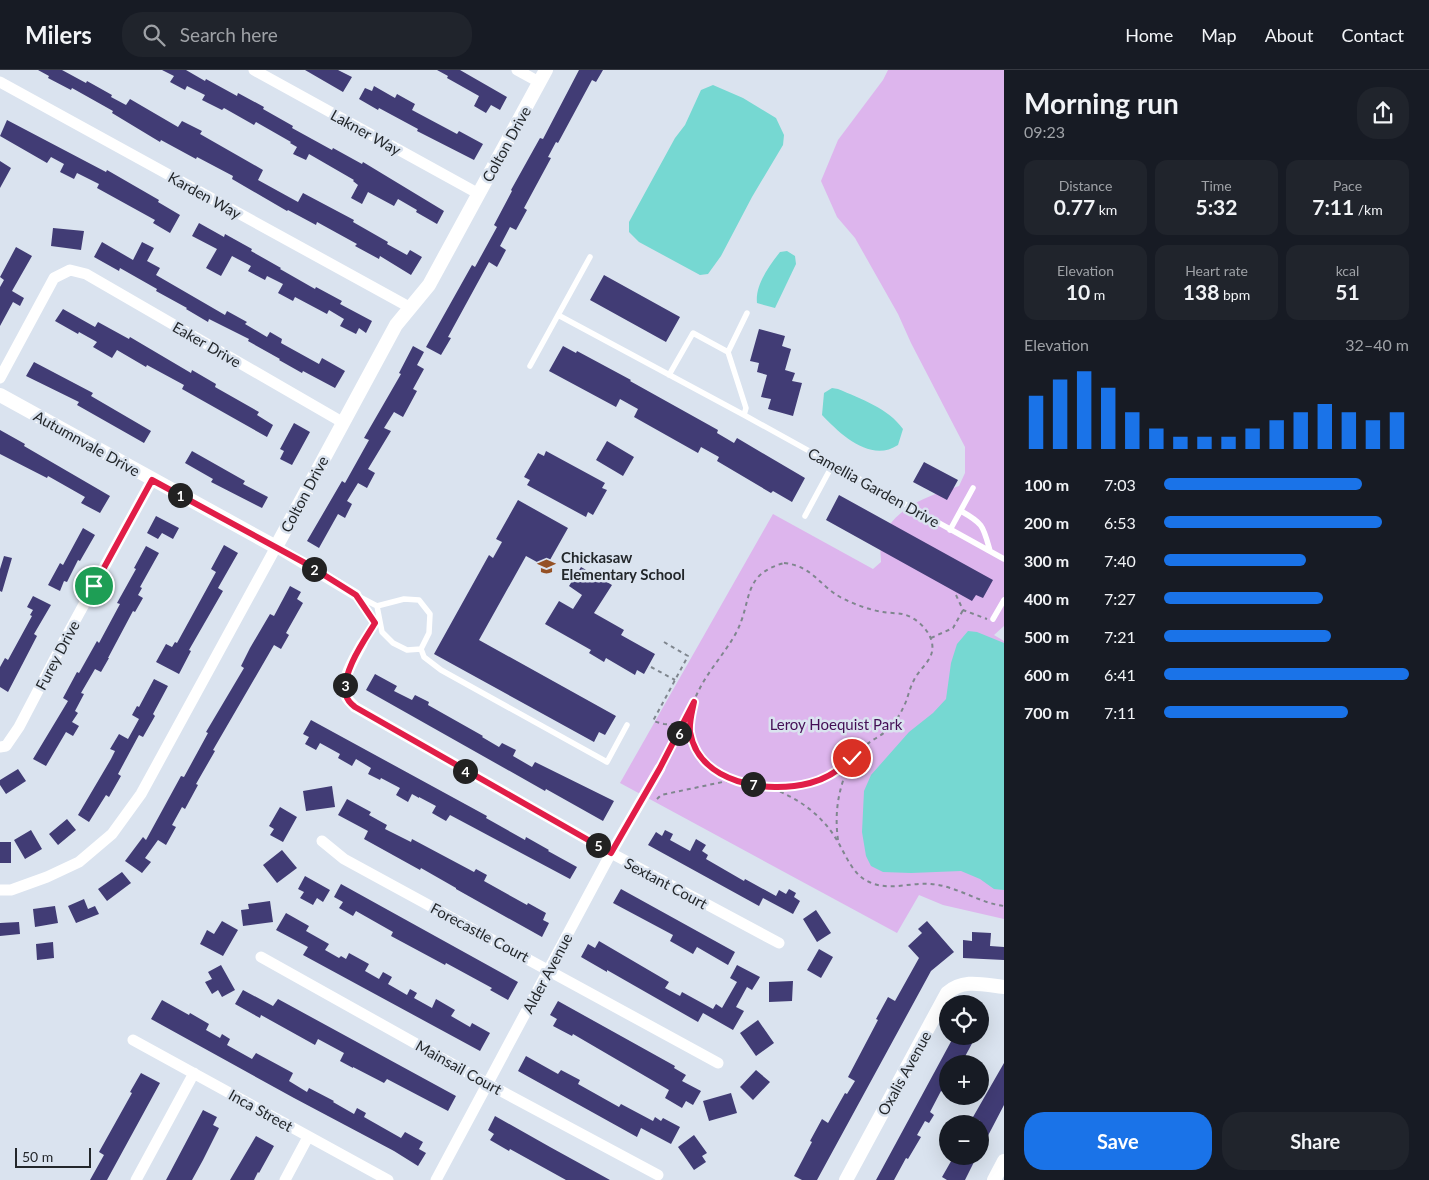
<!DOCTYPE html>
<html lang="en">
<head>
<meta charset="utf-8">
<style>
	:root { --surface:#171b24; --page:#20242c; --text:#f1f3f6; --muted:#9ea1a6; --line:#363941; --accent:#1a73e8 }
	body { margin:0; font-family:Lato,sans-serif; background:var(--page); color:var(--text); height:100vh; display:flex; flex-direction:column; font-size:19px; white-space:nowrap }
	* { box-sizing:border-box; margin:0 }
	p { font-size:16px; color:var(--muted) }
	.icon { flex:none; width:28px; height:28px; fill:none; stroke:currentColor; stroke-width:2; stroke-linecap:round; stroke-linejoin:round }
	.map { position:relative; flex:1; overflow:hidden }
	.details { display:flex; flex-direction:column; background:var(--surface); width:425px }
	.details>* { flex:none }
	.controls { position:absolute; left:939px; top:925px; display:grid; gap:10px }
	.controls a { display:grid; place-items:center; width:50px; height:50px; border-radius:50%; background:var(--surface); box-shadow:0 5px 20px #0002; font-size:25px }
	.scale { position:absolute; left:15px; bottom:12px; width:76px; box-sizing:border-box; padding-left:5px; border:2px solid #23272b; border-top:0; font-size:14px; line-height:18px; white-space:nowrap; color:#23272b; -webkit-text-stroke:4px #dae3ef; paint-order:stroke }
	.pin { position:absolute; display:grid; place-items:center; width:42px; height:42px; color:#fff; margin:-21px; border:2px solid #fff; border-radius:50%; box-shadow:0 1px 5px #0007 }
	.km { position:absolute; width:25px; height:25px; margin:-12px; border-radius:50%; background:#222; color:#fff; font-size:14px; line-height:25px; text-align:center }
	.round { display:grid; place-items:center; flex:none; width:52px; height:52px; border-radius:20px; background:var(--page) }
	.head { display:flex; align-items:center; justify-content:space-between; height:85px; padding:0 20px }
	h1 { font-size:28px; font-weight:700; line-height:38px }
	.metrics { display:grid; grid-template-columns:repeat(3,1fr); gap:8px; height:85px; padding:5px 20px }
	.metrics div { display:grid; align-content:center; border-radius:12px; background:var(--page); text-align:center }
	.metrics b { font-size:21px; font-weight:700 }
	.metrics small { font-size:14px; font-weight:400 }
	.metrics p { font-size:14px }
	.chart { height:140px; padding:10px 20px }
	.chart p { display:flex; justify-content:space-between }
	.chart svg { width:100%; height:90px; margin-top:5px; stroke:var(--accent); stroke-width:6 }
	.cta { display:flex; gap:10px; margin-top:auto; padding:10px 20px }
	.cta a { flex:1; height:58px; border-radius:20px; background:var(--accent); color:#fff; font-size:20px; font-weight:700; line-height:58px; text-align:center }
	.cta a+a { background:var(--page); color:var(--text) }
	ul { padding:0 20px; list-style:none; font-size:16px }
	li { display:grid; grid-template-columns:80px 60px 1fr; align-items:center; height:38px }
	li i { height:12px; border-radius:6px; background:var(--accent) }
	header { display:flex; align-items:center; gap:30px; box-sizing:border-box; height:70px; padding:0 25px; background:var(--surface); border-bottom:1px solid var(--line) }
	header strong { font-size:24px }
	nav { display:flex; gap:28px; margin-inline-start:auto; font-size:18px }
	.search { width:350px; height:45px; background:var(--page); display:flex; align-items:center; gap:12px; box-sizing:border-box; padding:0 18px; border-radius:20px; color:var(--muted); font-size:19px }
	main { display:flex; flex:1; min-height:0 }
	.map>svg:first-child { display:block }
	.green { fill:#ddb5ed }
	.water { fill:#76d8d2 }
	.building { fill:#413c75 }
	.lines { fill:none; stroke-linecap:round; stroke-linejoin:round }
	.path { stroke:#7f868e; stroke-width:2; stroke-dasharray:4 4; stroke-linecap:butt }
	.service { stroke:#fff; stroke-width:5.5 }
	.minor { stroke:#fff; stroke-width:11 }
	.tertiary { stroke:#fff; stroke-width:14 }
	.route-casing { stroke:#fff; stroke-width:10 }
	.route { stroke:#e11d48; stroke-width:6 }
	.labels { text-anchor:middle; dominant-baseline:central; stroke-width:5; stroke-linejoin:round; paint-order:stroke }
	.street-label { font-size:15px; fill:#23272b; stroke:#dae3ef }
	.poi-label { font-size:15px; font-weight:bold; fill:#23272b; stroke:#dae3ef; text-anchor:start }
	.park-label { font-size:15px; fill:#440f55; stroke:#dae3ef }
</style>
</head>
<body>
<header>
<strong>Milers</strong>
<div class="search"><svg class="icon" aria-label="search" viewBox="0 0 24 24"><circle cx="10" cy="10" r="6"/><path d="M15 15l6 6"/></svg>Search here</div>
<nav><a>Home</a><a>Map</a><a>About</a><a>Contact</a></nav>
</header>
<main>
<div class="map">
<svg width="1004" height="1110" viewBox="0 0 1004 1110">
	<rect width="100%" height="100%" fill="#dae3ef"/>
	<path class="green" d="M888 0H1004V556L994 565 1004 571V849L943 835 919 825 897 863 620 713 773 444 873 499 881 492C881 485 879 476 882 469 894 437 930 425 959 416L965 403V377L911 273 898 244 855 168 837 147 821 111 838 70 883 10Z"/>
	<path class="water" d="M713 15 743 28 776 48 784 65 783 75 752 127 721 186 708 204 700 205 639 172 629 162V152L675 68 685 55 701 20Z
		M787 181 795 186 796 194 775 238 757 233C755 215 769 196 780 182Z
		M832 318 838 319C861 329 888 338 903 359L898 375C871 393 841 365 822 345L824 323Z
		M968 561 977 562 1004 573V820L994 819 980 809 961 801 911 803 883 802 871 796 866 786 862 762 864 721 871 705 909 662 933 643 946 629 951 593 957 574Z"/>
	<path class="building" d="M38 0H62L86 13 87 11 112 25 111 27 126 35 130 29 178 57 182 51 202 61 200 64 263 100 258 110 298 132 303 123 354 150 353 152 388 172 387 174 407 185 410 180 422 187 411 205 380 186 379 189 355 176 357 174 317 152 316 155 288 140 287 141 232 109 233 106 197 87 196 89 161 70 160 72 112 43 113 41 72 18 71 20 48 8 49 6Z
		M162 0H186L205 11 206 9 237 26 238 23 264 37 263 39 293 56 292 58 332 80 333 78 362 94 363 92 444 141 437 154 416 142 417 140 398 129 394 136 368 122 362 134 351 128 358 115 353 111 354 110 309 84 306 90 293 84 297 77 290 73 291 72 256 52 254 55 224 38 222 40 202 30 205 25 187 16 185 20 170 12 174 6Z
		M305 0H338L352 7 343 22Z
		M437 0H460L507 27 500 40 491 35 486 43 474 36 479 26 447 8 448 6Z
		M579 0H603L596 12 592 10 558 73 556 72 548 87 551 88 524 138 527 140 516 160 510 157 500 176 506 180 497 197 489 192 448 267 451 268 441 285 426 277 472 195 475 197 497 157 494 155 512 121 511 120 540 68 543 69Z
		M374 16 395 28 397 24 415 34 412 40 457 64 459 61 483 74 474 90 417 61 418 59 379 38 378 40 359 29 365 18 372 21Z
		M7 50 106 102 107 100 159 130 158 132 180 145 170 163 153 153 155 150 97 118 99 114 77 103 74 109 60 102 64 94 51 87 47 93 0 66Z
		M0 91 11 98 0 118Z
		M199 153 224 167 225 164 252 179 251 181 281 198 280 199 315 219 316 217 342 231 340 234 372 251 366 263 359 258 356 264 340 256 344 249 329 240 327 244 295 227 293 231 278 223 283 214 267 206 265 210 248 201 251 196 232 186 221 206 206 198 217 179 192 166Z
		M53 158 84 161 81 180 51 176Z
		M102 172 133 190 142 172 154 178 147 191 160 198 156 205 225 245 227 241 247 252 245 254 267 267 270 262 282 269 281 273 319 294 322 288 345 301 335 318 303 301 302 303 279 290 280 289 248 271 249 269 209 249 208 252 186 239 187 238 156 221 157 219 120 198 119 201 94 187Z
		M16 177 32 186 12 221 24 228 20 236 13 232 0 256V217L4 210 0 207Z
		M604 205 680 247 666 272 590 230Z
		M63 239 95 257 98 252 129 269 130 267 191 303 192 300 216 314 215 317 259 342 257 345 273 355 267 367 182 319 184 315 147 295 146 297 117 280 112 288 93 277 97 272 79 262 78 264 55 251Z
		M759 259 785 266 782 276 791 279 785 300 795 303 792 311 802 313 793 346 768 339 771 329 761 327 767 305 757 302 759 293 750 291Z
		M413 276 424 282 417 295 424 299 413 319 417 321 403 347 394 342 384 358 391 361 368 399 375 403 367 418 358 413 347 431 352 434 345 448 338 444 319 478 307 471 342 411 345 413 369 370 364 368 401 304 399 303Z
		M563 276 576 283 577 281 631 310 630 311 718 360 717 363 734 373 737 368 805 408 792 432 773 421 771 423 717 391 719 387 701 377 698 383 634 347 638 339 620 329 616 337 549 301Z
		M34 292 93 323 91 326 151 361 144 373 77 335 79 332 26 306Z
		M294 353 310 362 292 395 280 389 284 381 280 379Z
		M0 360 25 374 24 376 110 426 100 443 81 433 85 427 48 406 47 408 0 384Z
		M607 371 634 387 623 406 596 390Z
		M192 381 245 411 243 414 268 427 262 438 211 412 213 409 185 393Z
		M546 381 605 413 602 418 607 420 593 445 588 442 586 447 527 415 530 410 524 407 538 383 544 386Z
		M924 392 958 410 947 430 913 412Z
		M839 425 993 510 983 528 976 525 972 531 826 450Z
		M518 430 568 458 546 497 526 486 479 570 616 646 605 665 599 662 594 672 434 584 489 485 493 488 502 472 496 469Z
		M156 446 179 458 173 469 162 463 158 469 147 463Z
		M83 458 95 465 80 491 78 490 67 512 64 511 60 521 48 515 60 493 63 495Z
		M224 475 238 483 218 518 223 521 189 580 191 581 179 604 156 592 166 574 172 577 175 572 177 573 216 502 211 499Z
		M146 476 159 483 140 517 142 518 138 525 143 528 135 542 133 541 108 588H109L101 602 95 599 81 623 84 624 75 641 78 643 72 652 79 656 73 666 66 662 46 696 33 689 68 631 63 628 77 602 79 603 97 571 99 573 120 534 117 533 136 499 134 498Z
		M4 486 12 488 2 522 0 521V499Z
		M581 497 612 515 594 543 624 560 621 565 655 584 644 604 637 600 635 605 606 588 604 592 589 583 591 580 545 554 559 531 573 539 582 525 569 516Z
		M290 516 301 522 297 529 303 533 286 563 289 565 281 579 274 575 213 680 215 681 196 714 198 715 185 739 182 737 172 755 176 757 166 775 158 770 145 788 151 792 142 803 125 791 143 767 146 770 181 706 184 707 208 663 206 662 244 598 241 596 250 578 270 544 274 546Z
		M33 526 51 535 34 564 37 566 8 622 0 617V597L5 588 8 590 32 546 30 545 33 540 27 537Z
		M375 604 397 616 394 621 412 630 415 625 429 632 428 635 483 666 482 667 499 677 502 673 516 680 513 686 532 697 535 692 614 731 603 751 546 719 545 721 366 620Z
		M154 609 168 616 153 644 155 646 143 667 139 665 118 704 121 706 109 727 106 725 89 752 78 745 111 689 115 681 110 679 119 664 128 669 139 649 132 645 137 636 139 637Z
		M311 650 487 746 486 748 525 770 526 767 549 780 548 781 577 797 570 809 450 745 446 751 432 743 436 736 419 727V728L412 724 408 732 396 725 400 718 381 708 380 710 368 704 371 698 356 689 352 696 338 688 340 684 320 673 316 680 305 674 309 667 303 664Z
		M18 699 26 711 6 724 0 715V710Z
		M332 716 335 737 306 741 303 721Z
		M347 729 371 742 369 745 387 755 385 759 411 772 412 769 474 802 476 799 487 805 484 811 527 835 528 833 546 843 543 850 549 853 542 867 456 819V818L421 798 420 800 364 769 368 761 338 745Z
		M280 737 297 747 283 772 270 765 274 759 269 756Z
		M67 749 76 760 58 775 49 764Z
		M31 760 42 779 25 789 14 770Z
		M665 760 673 764 670 770 690 781 696 769 706 775 702 781 708 785 706 789 744 811 745 809 776 826 779 820 786 824 789 819 796 823 794 827 800 831 793 844 763 828 759 836 648 775 656 762 662 766Z
		M0 772H11V793H0Z
		M282 780 297 798 277 813 263 795Z
		M122 802 131 813 107 831 98 819Z
		M305 806 330 820 323 832 317 828 313 835 300 828 304 822 298 819Z
		M341 814 518 912 508 930 490 920 492 918 446 893 445 895 391 866 393 862 356 841 353 846 339 838 343 832 334 827Z
		M621 819 735 882 728 895 697 877 693 884 670 871 673 865 613 833Z
		M84 829 88 839 95 836 99 844 76 853 68 836Z
		M270 831 273 852 243 856 241 840 249 839 248 834Z
		M55 836 58 853 35 857 33 839Z
		M816 840 831 863 817 872 803 849Z
		M286 843 309 856 306 861 329 874 325 880 339 888 341 886 346 889 349 883 369 894 365 901 379 909 383 902 392 907 388 914 407 925 410 919 417 923 414 928 432 938 436 929 455 940 451 946 470 957 472 953 490 963 480 981 303 885 308 877 276 860Z
		M222 851 238 860 223 886 200 874 207 860 214 864Z
		M927 851 954 882 931 901 817 1110H802L794 1106 812 1072 810 1071 822 1049 828 1053 845 1023 847 1024 855 1011 848 1007 878 950 876 949 888 927 895 931 919 888 908 876 922 863 918 859Z
		M19 852 20 864 0 866V853Z
		M972 862 991 863 990 876 1004 877V890L963 888V870L972 871Z
		M599 871 669 912 665 918 680 926 682 922 713 939 716 934 722 938 737 912 730 908 737 895 760 907 752 920 747 917 736 937 744 941 733 960 703 943 698 952 607 900V902L581 887 588 874 595 878Z
		M53 872 54 888 37 890 36 874Z
		M819 879 833 887 821 908 807 900Z
		M221 895 235 920 222 927 218 920 212 924 205 912 212 909 208 902Z
		M793 911 792 931 769 932V912Z
		M243 920 273 936 278 929 456 1026 448 1041 387 1009 384 1013 353 997V998L340 991 344 983 318 969 315 975 261 945 260 948 235 934Z
		M162 930 189 945 190 943 209 954 206 960 220 968 222 964 230 969 227 975 252 989 256 983 293 1003 289 1011 307 1022 309 1018 334 1031 333 1032 354 1044 357 1038 366 1043 364 1047 401 1068 405 1062 423 1072 419 1079 426 1083 418 1096 394 1081 294 1028 151 949Z
		M558 931 675 996 674 998 686 1005 682 1011 701 1021 693 1035 686 1031 682 1038 665 1028 669 1020 573 964 572 966 553 956 557 949 550 945Z
		M758 950 774 973 756 986 740 963Z
		M954 966H976L961 994H948V1025L941 1021 930 1042 934 1045 929 1053 925 1051 917 1065 921 1067 908 1089 906 1088 894 1110H876Z
		M526 986 558 1004 561 1000 580 1010 578 1014 619 1037 621 1034 653 1051 655 1047 661 1051 663 1048 680 1057 671 1074 641 1058 637 1067 518 1001Z
		M1004 993V1035L980 1081V1051L973 1047Z
		M756 1000 770 1012 753 1030 740 1017Z
		M141 1003 160 1013 107 1110H90L104 1085 99 1082 132 1023 130 1022Z
		M731 1023 737 1043 709 1051 703 1031Z
		M203 1040 217 1047 213 1055 219 1058 203 1090 192 1110H166Z
		M495 1046 550 1077 610 1110H566L510 1079 509 1081 490 1070 494 1064 488 1060Z
		M694 1065 707 1083 702 1086 706 1092 694 1100 678 1077Z
		M256 1066 274 1076 259 1103 258 1102 254 1110H230Z
		M954 1086H977L965 1110H947L942 1107Z"/>
	<g class="lines">
		<path class="path" d="M784 493C814 496 819 517 844 529 856 535 870 540 883 542 889 543 896 543 902 544 918 547 938 567 931 585 927 595 918 601 914 610 909 619 908 629 903 638 899 647 892 656 885 662 879 667 872 670 866 675 847 690 836 706 811 713 766 726 684 711 690 649 694 614 720 592 736 563 753 531 741 505 784 493Z
			M956 525 963 540 987 549
			M367 566 373 557
			M931 568 953 558 963 540
			M664 572 688 586 653 651 664 654 683 655
			M651 597 675 610
			M664 690 692 637
			M765 716C796 726 822 744 838 772 846 786 853 804 867 811 888 822 910 812 931 814 957 816 979 833 1004 836
			M657 729 661 725 732 710
			M838 770C834 740 839 717 851 690"/>
		<path class="service" d="M558 245 744 345 1004 489
			M728 282 747 243
			M530 296 590 187
			M669 305 693 263 728 282 746 338 744 345
			M961 441C984 454 983 456 990 481
			M805 446 833 394
			M950 460 973 418
			M356 525 377 536 404 529 419 530 430 544 429 563 421 579 424 587 441 600 607 692 627 655
			M377 536 382 562 393 573 407 580 421 579
			M993 549 1004 530"/>
		<path class="minor" d="M254 0 479 124
			M517 0 539 12
			M0 12 411 238
			M0 308 54 208 70 200 86 204 342 352
			M362 574C355 588 338 612 347 628 349 631 352 634 355 637L611 783 779 873
			M0 677 6 676 19 657 65 569 152 410
			M322 771 344 789 718 993
			M0 820H11L47 807 79 792 112 764 141 724 276 477 356 525
			M261 887 488 1014 658 1105
			M133 970 388 1110
			M136 1110 194 1003
			M285 1110 308 1067
			M436 1110 611 783 660 698"/>
		<path class="tertiary" d="M0 325 276 477 396 255 429 215 546 0
			M846 1110 947 923C964 908 984 915 1004 917
			M994 1110 1004 1091"/>
	</g>
	<g class="lines">
		<defs>
			<path id="route" d="M94 516 152 410 305 493 356 525 375 553C364 571 341 603 346 625 347 629 351 634 355 637L611 783 660 698 694 632C692 642 689 652 690 662 699 714 768 724 810 713 826 709 840 700 852 688"/>
		</defs>
		<use href="#route" class="route-casing"/>
		<use href="#route" class="route"/>
	</g>
	<defs>
		<symbol id="school-bare" viewBox="-9 -9 18 18"><path d="M0-5L7-2L0 1L-7-2ZM-4 1L0 2.5L4 1V4Q0 6-4 4Z" fill="#955125" stroke="#dae3ef" stroke-width="2.5" paint-order="stroke"/></symbol>
	</defs>
	<g fill-rule="evenodd">
		<use href="#school-bare" x="534" y="484" width="25" height="25"/>
	</g>
	<g class="labels">
		<g class="street-label">
			<text transform="translate(366 62) rotate(29)">Lakner Way</text>
			<text transform="translate(506 74) rotate(-61)">Colton Drive</text>
			<text transform="translate(205 125) rotate(29)">Karden Way</text>
			<text transform="translate(207 274) rotate(30)">Eaker Drive</text>
			<text transform="translate(87 373) rotate(29)">Autumnvale Drive</text>
			<text transform="translate(874 417) rotate(29)">Camellia Garden Drive</text>
			<text transform="translate(304 424) rotate(-62)">Colton Drive</text>
			<text transform="translate(57 585) rotate(-62)">Furey Drive</text>
			<text transform="translate(666 813) rotate(28)">Sextant Court</text>
			<text transform="translate(480 862) rotate(28)">Forecastle Court</text>
			<text transform="translate(547 903) rotate(-62)">Alder Avenue</text>
			<text transform="translate(459 997) rotate(29)">Mainsail Court</text>
			<text transform="translate(904 1003) rotate(-61)">Oxalis Avenue</text>
			<text transform="translate(261 1040) rotate(29)">Inca Street</text>
		</g>
		<g class="poi-label">
			<text x="561" y="487">Chickasaw<tspan x="561" dy="17">Elementary School</tspan></text>
		</g>
		<g class="park-label">
			<text x="836" y="654">Leroy Hoequist Park</text>
		</g>
	</g>
</svg>
<div class="controls">
<a><svg class="icon" aria-label="locate" viewBox="0 0 24 24"><circle cx="12" cy="12" r="6"/><path d="M12 2v4M12 18v4M2 12h4M18 12h4"/></svg></a>
<a>+</a>
<a>−</a>
</div>
<div class="scale">50 m</div>
<div class="pin" style="left:94px;top:516px;background:#1e9e55"><svg class="icon" aria-label="arrive" viewBox="0 0 24 24"><path d="M6 21V4h12l-3 4 3 4H6"/></svg></div>
<div class="pin" style="left:852px;top:688px;background:#d93025"><svg class="icon" aria-label="check" viewBox="0 0 24 24"><path d="M5 12l5 5 9-10"/></svg></div>
<b class="km" style="left:180px;top:425px">1</b>
<b class="km" style="left:314px;top:499px">2</b>
<b class="km" style="left:345px;top:615px">3</b>
<b class="km" style="left:465px;top:701px">4</b>
<b class="km" style="left:598px;top:775px">5</b>
<b class="km" style="left:679px;top:663px">6</b>
<b class="km" style="left:753px;top:714px">7</b>
</div>
<section class="details">
<div class="head"><div><h1>Morning run</h1><p>09:23</p></div><a class="round"><svg class="icon" aria-label="share" viewBox="0 0 24 24"><path d="M12 15V3M7 8l5-5 5 5M5 13v7h14v-7"/></svg></a></div>
<div class="metrics">
<div><p>Distance</p><b>0.77<small> km</small></b></div>
<div><p>Time</p><b>5:32</b></div>
<div><p>Pace</p><b>7:11<small> /km</small></b></div>
</div>
<div class="metrics">
<div><p>Elevation</p><b>10<small> m</small></b></div>
<div><p>Heart rate</p><b>138<small> bpm</small></b></div>
<div><p>kcal</p><b>51</b></div>
</div>
<div class="chart"><p><span>Elevation</span>32–40 m</p>
<svg viewBox="0 0 160 44" preserveAspectRatio="none"><path d="M5 44V18M15 44V10M25 44V6M35 44V14M45 44V26M55 44V34M65 44V38M75 44V38M85 44V38M95 44V34M105 44V30M115 44V26M125 44V22M135 44V26M145 44V30M155 44V26"/></svg>
</div>
<ul>
<li><b>100 m</b>7:03<i style="width:81%"></i></li>
<li><b>200 m</b>6:53<i style="width:89%"></i></li>
<li><b>300 m</b>7:40<i style="width:58%"></i></li>
<li><b>400 m</b>7:27<i style="width:65%"></i></li>
<li><b>500 m</b>7:21<i style="width:68%"></i></li>
<li><b>600 m</b>6:41<i style="width:100%"></i></li>
<li><b>700 m</b>7:11<i style="width:75%"></i></li>
</ul>
<div class="cta"><a>Save</a><a>Share</a></div>
</section>
</main>
</body>
</html>
